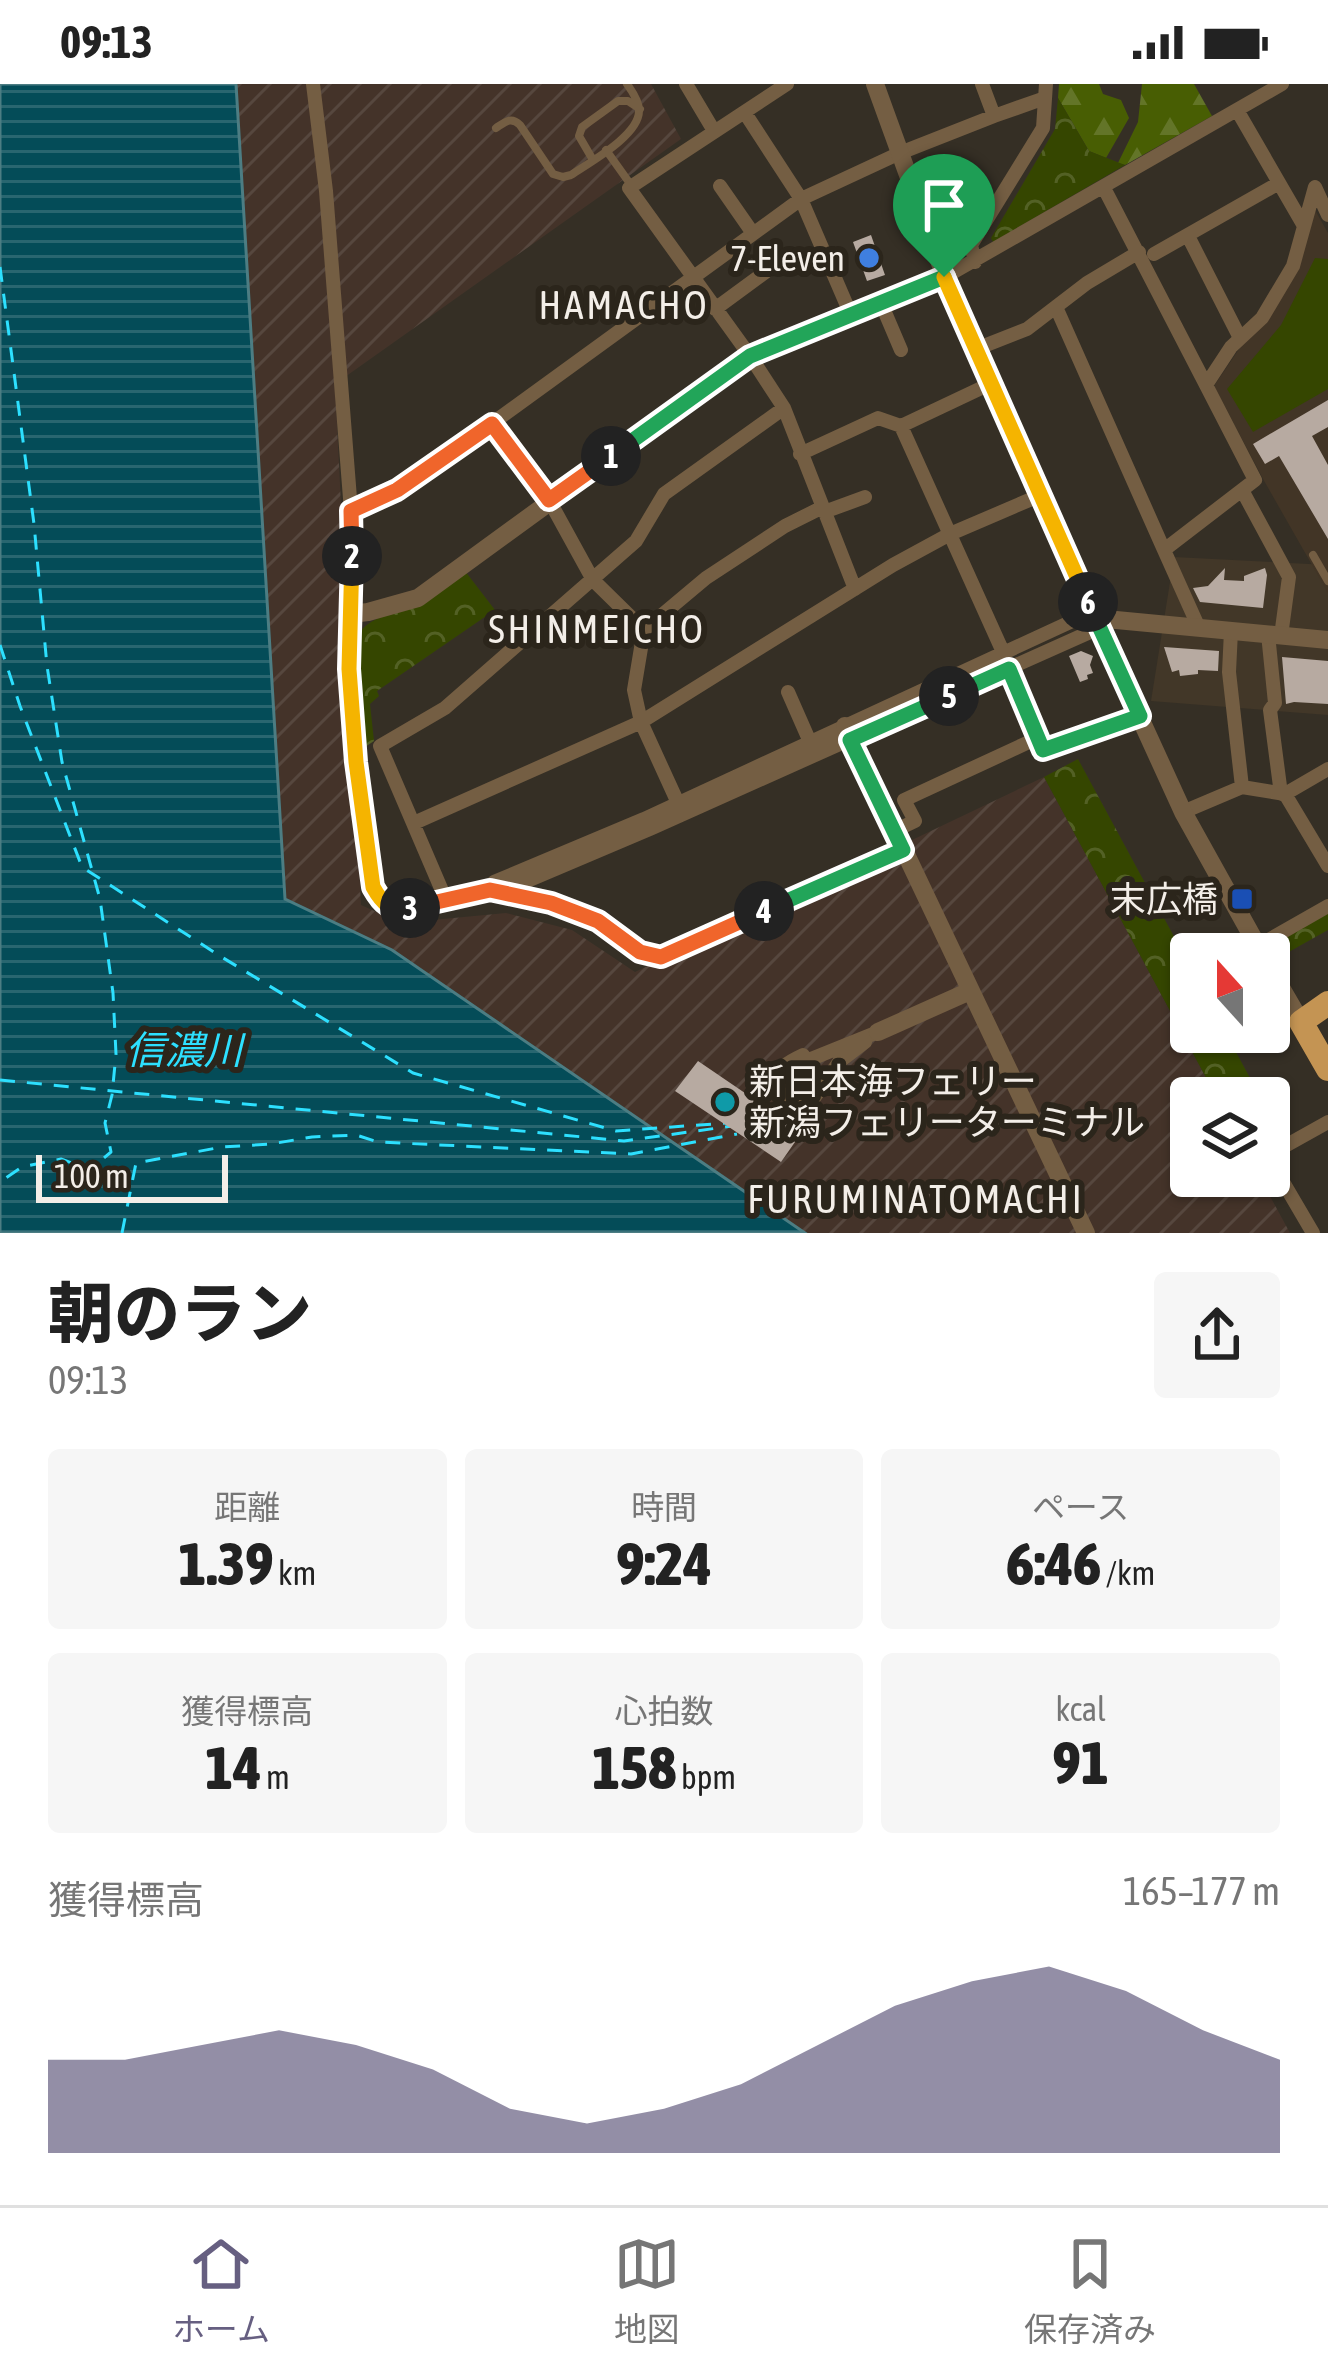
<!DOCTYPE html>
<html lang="ja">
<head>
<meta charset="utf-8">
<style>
	:root { --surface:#fff; --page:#f6f6f6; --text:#222; --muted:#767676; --line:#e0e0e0; --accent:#665f81 }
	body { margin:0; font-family:"Asap Condensed","Noto Sans JP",sans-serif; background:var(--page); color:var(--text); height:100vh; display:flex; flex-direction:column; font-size:45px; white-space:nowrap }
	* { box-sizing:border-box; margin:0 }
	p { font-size:39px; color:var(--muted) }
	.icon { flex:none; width:66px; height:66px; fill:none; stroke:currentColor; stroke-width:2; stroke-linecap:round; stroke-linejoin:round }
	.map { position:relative; height:1149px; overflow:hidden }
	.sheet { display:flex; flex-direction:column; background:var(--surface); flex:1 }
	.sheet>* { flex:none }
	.needle { width:78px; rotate:339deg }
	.fabs { position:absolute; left:1170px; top:849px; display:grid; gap:24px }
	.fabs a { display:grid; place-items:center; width:120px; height:120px; border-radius:12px; background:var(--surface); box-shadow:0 3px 9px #0004; font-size:60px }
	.scale { position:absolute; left:36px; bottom:30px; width:192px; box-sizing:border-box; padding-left:12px; border:6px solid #f3eee8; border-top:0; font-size:33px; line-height:42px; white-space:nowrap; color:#f3eee8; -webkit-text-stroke:9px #2b251b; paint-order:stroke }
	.pin { position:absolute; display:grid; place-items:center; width:102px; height:102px; color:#fff; margin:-123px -51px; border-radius:50% 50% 50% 0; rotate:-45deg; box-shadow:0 0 12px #0007 }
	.pin .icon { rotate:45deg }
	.km { position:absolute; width:60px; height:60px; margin:-30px; border-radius:50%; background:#222; color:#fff; font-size:33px; line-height:60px; text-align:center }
	.round { display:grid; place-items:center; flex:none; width:126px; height:126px; border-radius:12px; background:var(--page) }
	.overview { display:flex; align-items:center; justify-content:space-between; height:204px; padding:0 48px }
	h1 { font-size:66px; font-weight:800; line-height:90px }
	.metrics { display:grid; grid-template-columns:repeat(3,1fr); gap:18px; height:204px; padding:12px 48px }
	.metrics div { display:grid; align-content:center; border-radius:12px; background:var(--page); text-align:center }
	.metrics b { font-size:60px; font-weight:800 }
	.metrics small { font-size:33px; font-weight:400 }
	.metrics p { font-size:33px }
	.chart { height:336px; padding:24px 48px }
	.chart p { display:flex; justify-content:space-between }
	.chart svg { width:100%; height:216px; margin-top:12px; fill:var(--accent); opacity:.7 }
	.status { display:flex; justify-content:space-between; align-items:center; height:84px; padding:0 60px; background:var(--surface); direction:ltr }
	.status svg { height:33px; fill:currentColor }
	.menu { display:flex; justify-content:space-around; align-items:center; height:168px; border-top:3px solid var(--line); background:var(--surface); font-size:33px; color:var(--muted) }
	.menu a { display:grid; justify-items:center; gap:6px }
	.menu .active { color:var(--accent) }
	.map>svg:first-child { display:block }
	.built { fill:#423728 }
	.industrial { fill:url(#industrial-furrows) }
	.education { fill:#423526 }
	.forest { fill:url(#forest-firs) }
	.park { fill:url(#park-crowns) }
	.pitch { fill:#354600 }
	.water { fill:url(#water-rules); stroke:#4c7d83; stroke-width:3 }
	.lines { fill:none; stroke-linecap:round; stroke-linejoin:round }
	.ferry { stroke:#2de0ff; stroke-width:3; stroke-dasharray:15 12; stroke-linecap:butt }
	.building { fill:#b7aaa1 }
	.service { stroke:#745e43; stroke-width:8 }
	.minor { stroke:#745e43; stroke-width:14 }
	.tertiary { stroke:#745e43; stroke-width:18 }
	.trunk { stroke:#c49453; stroke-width:24 }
	.split-1-casing { stroke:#fff; stroke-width:24 }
	.split-2-casing { stroke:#fff; stroke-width:24 }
	.split-3-casing { stroke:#fff; stroke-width:24 }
	.split-4-casing { stroke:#fff; stroke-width:24 }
	.split-5-casing { stroke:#fff; stroke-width:24 }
	.split-6-casing { stroke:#fff; stroke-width:24 }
	.split-7-casing { stroke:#fff; stroke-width:24 }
	.split-1 { stroke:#22a559; stroke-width:15 }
	.split-2 { stroke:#f0652b; stroke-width:15 }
	.split-3 { stroke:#f5b400; stroke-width:15 }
	.split-4 { stroke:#f0652b; stroke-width:15 }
	.split-5 { stroke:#22a559; stroke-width:15 }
	.split-6 { stroke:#22a559; stroke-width:15 }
	.split-7 { stroke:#f5b400; stroke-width:15 }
	.shop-dot { fill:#3f7fe0; stroke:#2b251b; stroke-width:4.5 }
	.transit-dot { fill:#1a4fb4; stroke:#2b251b; stroke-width:4.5 }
	.culture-dot { fill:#0f9aa8; stroke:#2b251b; stroke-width:4.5 }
	.labels { text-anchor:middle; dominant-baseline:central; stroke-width:12; stroke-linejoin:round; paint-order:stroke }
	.poi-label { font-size:36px; fill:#f3eee8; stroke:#2b251b; text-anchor:end }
	.neighbourhood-label { font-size:39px; letter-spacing:3px; fill:#f3eee8; stroke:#2b251b }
	.water-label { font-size:39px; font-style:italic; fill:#2de0ff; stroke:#2b251b }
</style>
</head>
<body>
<div class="status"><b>09:13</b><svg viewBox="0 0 49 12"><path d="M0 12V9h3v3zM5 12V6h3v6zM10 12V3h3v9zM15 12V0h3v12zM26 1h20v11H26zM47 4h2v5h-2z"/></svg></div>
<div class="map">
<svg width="1328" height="1149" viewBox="0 0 1328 1149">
	<defs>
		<pattern id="industrial-furrows" width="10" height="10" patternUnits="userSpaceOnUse" patternTransform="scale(3)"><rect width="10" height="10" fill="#443329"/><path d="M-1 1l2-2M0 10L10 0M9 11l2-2" fill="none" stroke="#56473e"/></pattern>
		<pattern id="forest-firs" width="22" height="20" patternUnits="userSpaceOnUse" patternTransform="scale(3)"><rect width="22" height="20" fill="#485e03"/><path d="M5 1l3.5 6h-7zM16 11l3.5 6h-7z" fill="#637528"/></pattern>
		<pattern id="park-crowns" width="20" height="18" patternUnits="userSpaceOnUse" patternTransform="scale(3)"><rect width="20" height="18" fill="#354600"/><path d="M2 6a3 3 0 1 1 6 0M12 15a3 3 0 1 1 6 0" fill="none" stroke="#536125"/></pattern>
		<pattern id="water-rules" width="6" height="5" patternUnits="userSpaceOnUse" patternTransform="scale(3)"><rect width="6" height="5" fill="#044c58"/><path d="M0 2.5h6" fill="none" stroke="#296670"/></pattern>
	</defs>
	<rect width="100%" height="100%" fill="#352f25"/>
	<path class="built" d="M1174 473 1328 481V631L1151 617Z"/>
	<path class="industrial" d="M236 0H651L681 55 335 300 361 821 401 839 506 829 572 846 635 888 1044 693 1217 1014H1191V1092H1259L1290 1149H805L392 866 285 815Z"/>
	<path class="education" d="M1315 126 1328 149V509L1263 395 1214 302 1239 265 1266 235Z"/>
	<path class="forest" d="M1059 0H1099L1103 10 1121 16 1129 34 1106 74 1089 67 1058 14Z
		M1142 0H1194L1212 32 1125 81 1118 79 1138 38Z"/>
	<path class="park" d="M1058 14 1089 67 1125 81 993 158 991 154 1055 45Z
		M465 487 495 526 377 607 379 612 370 620 374 657 362 665 357 553C367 532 396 530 416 521 433 512 449 498 465 487Z
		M1078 675 1191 884V948H1225L1261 1014H1217L1044 693Z
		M1328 822V846L1269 879 1258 862Z"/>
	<path class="pitch" d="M1315 174 1328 175V305L1253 348 1227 305 1281 241Z"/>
	<path class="water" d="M0 0H236L285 815 392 866 805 1149H0Z"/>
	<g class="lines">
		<path class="ferry" d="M0 183 34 440 47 582 62 678 100 815 113 909 116 970 112 1011 105 1039 111 1068 90 1086 61 1075 22 1083 0 1098
			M0 561 20 622 82 783 220 872 413 989 616 1047 727 1039
			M0 996 624 1057 732 1042
			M122 1149 136 1079 222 1063 271 1060 312 1053 356 1051 378 1058 631 1070 737 1050"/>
	</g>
	<path class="building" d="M871 151 885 191 867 197 853 158Z
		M1328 316V343L1312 352 1328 381V455L1279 372 1265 380 1253 360Z
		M1225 484 1224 496 1244 497V492L1265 484 1267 491 1263 524 1200 518 1193 504 1208 502Z
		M1164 563 1219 567 1218 587 1198 586V590L1180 592 1179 586 1172 588Z
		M1081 567 1093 572 1090 581 1093 589 1087 591 1088 595 1080 598 1069 572Z
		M1282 573 1328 577V620L1294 618 1286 620Z
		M698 977 767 1024 765 1032 769 1039 778 1041 788 1038 802 1048 781 1078 675 1007Z"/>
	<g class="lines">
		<path class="service" d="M496 44C505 38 511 32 520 41L553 90 563 93 571 91C590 78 640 51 639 26 639 17 632 7 627 0
			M606 66 631 101
			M593 76 579 52 582 43 618 17H628L640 25
			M1313 471 1328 497"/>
		<path class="minor" d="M313 0 326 107 352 440 349 585 356 678 373 803 382 820 399 827 527 797 652 744 1099 544
			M686 0 714 47
			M787 0 629 104 750 272 784 324 855 505
			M1237 26 1304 142
			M745 29 801 115 851 231
			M994 32 1045 14
			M720 102 752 148
			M1104 104 1206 301
			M1188 152 1240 254
			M1154 170 1279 99
			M975 178 971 161 1043 44 1046 0
			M945 193 1282 0
			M881 219 901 266
			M1056 223 1164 466
			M715 225 779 178
			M976 265 1027 245 1087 199 1139 168
			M492 340 549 416 593 496 644 546
			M901 342 1003 568
			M800 370 878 334 901 342 992 299
			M1242 406 1289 493 1281 552
			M351 427 397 406 428 386 801 115 900 69 994 32 982 0
			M824 428 865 413
			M1199 544 1164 466 1255 396 1206 301 1231 263 1262 234 1293 182 1315 103 1328 131
			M1231 547 1229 588 1242 703
			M1268 550 1275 619 1270 626 1281 710
			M1009 585 1043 666 1140 632
			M788 608 810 658
			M1285 710 1328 782
			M678 719 641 638 634 606 644 546 706 494 785 442 821 424
			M1183 728 1242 703 1285 710 1328 685
			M414 739 641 638 893 481 950 450 1041 411
			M894 747 915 737 904 716 1029 658
			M494 798 644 735 1092 528
			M446 816 380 662 445 624 636 457 664 410 784 324
			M1258 862 1328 822
			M802 1023 772 1003C775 985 788 978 803 971L806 977 878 948
			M776 1030 809 1021 839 978 865 958
			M1269 1071 1328 1038
			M1269 1074 1313 1149"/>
		<path class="tertiary" d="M875 0 945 193 1099 544 1183 728 1262 870
			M351 530 368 528 418 514 750 272 945 193
			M1095 534 1328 556
			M845 642 1086 1149
			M491 806C525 815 560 820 593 835 621 848 628 865 660 873L903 766
			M1269 883 1301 938
			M878 948 970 907"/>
		<path class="trunk" d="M1328 919 1301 938 1328 985"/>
	</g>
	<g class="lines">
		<defs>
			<path id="split-1" d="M611 372 750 272 944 193"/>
			<path id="split-2" d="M352 472 351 427 397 406 492 340 549 416 611 372"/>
			<path id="split-3" d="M352 472 349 585 356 678 373 803C382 819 390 828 410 824"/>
			<path id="split-4" d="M410 824 490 806 551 819 598 837 640 868 661 873 764 827"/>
			<path id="split-5" d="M764 827 903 766 850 656 949 612"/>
			<path id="split-6" d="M949 612 1009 585 1043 666 1140 632 1088 518"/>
			<path id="split-7" d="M944 193 1088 518"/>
		</defs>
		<use href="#split-1" class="split-1-casing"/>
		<use href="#split-2" class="split-2-casing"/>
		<use href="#split-3" class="split-3-casing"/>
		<use href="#split-4" class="split-4-casing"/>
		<use href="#split-5" class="split-5-casing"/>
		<use href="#split-6" class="split-6-casing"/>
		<use href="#split-7" class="split-7-casing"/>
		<use href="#split-1" class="split-1"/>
		<use href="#split-2" class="split-2"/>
		<use href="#split-3" class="split-3"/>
		<use href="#split-4" class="split-4"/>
		<use href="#split-5" class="split-5"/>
		<use href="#split-6" class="split-6"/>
		<use href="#split-7" class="split-7"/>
	</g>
	<circle class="shop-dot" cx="869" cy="174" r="12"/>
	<rect class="transit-dot" x="1230" y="803" width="24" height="24" rx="6"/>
	<circle class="culture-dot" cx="725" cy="1018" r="12"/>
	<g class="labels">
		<g class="poi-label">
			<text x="845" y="174">7-Eleven</text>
			<text x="1218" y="815">末広橋</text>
			<text x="749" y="997" text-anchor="start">新日本海フェリー<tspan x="749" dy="41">新潟フェリーターミナル</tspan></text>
		</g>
		<g class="neighbourhood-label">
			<text x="624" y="221">HAMACHO</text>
			<text x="597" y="545">SHINMEICHO</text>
			<text x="916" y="1115">FURUMINATOMACHI</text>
		</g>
		<g class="water-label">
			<text x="184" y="966">信濃川</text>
		</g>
	</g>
</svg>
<div class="fabs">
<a><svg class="needle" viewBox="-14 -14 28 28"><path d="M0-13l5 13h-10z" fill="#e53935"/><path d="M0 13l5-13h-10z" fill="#767676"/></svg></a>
<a><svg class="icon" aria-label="layers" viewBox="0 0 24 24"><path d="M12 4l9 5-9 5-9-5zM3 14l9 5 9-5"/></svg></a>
</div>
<div class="scale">100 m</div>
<div class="pin" style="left:944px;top:193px;background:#1e9e55"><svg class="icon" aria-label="arrive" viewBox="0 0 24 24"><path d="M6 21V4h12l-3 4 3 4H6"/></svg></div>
<b class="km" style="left:611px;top:372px">1</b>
<b class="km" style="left:352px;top:472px">2</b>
<b class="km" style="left:410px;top:824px">3</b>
<b class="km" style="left:764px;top:827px">4</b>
<b class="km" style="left:949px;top:612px">5</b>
<b class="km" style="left:1088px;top:518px">6</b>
</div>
<section class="sheet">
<div class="overview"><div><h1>朝のラン</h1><p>09:13</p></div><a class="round"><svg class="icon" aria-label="share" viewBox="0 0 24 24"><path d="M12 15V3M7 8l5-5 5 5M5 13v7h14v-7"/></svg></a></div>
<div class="metrics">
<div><p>距離</p><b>1.39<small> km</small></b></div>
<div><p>時間</p><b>9:24</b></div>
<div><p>ペース</p><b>6:46<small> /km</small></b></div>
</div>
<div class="metrics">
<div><p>獲得標高</p><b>14<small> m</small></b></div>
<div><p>心拍数</p><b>158<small> bpm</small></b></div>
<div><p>kcal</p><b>91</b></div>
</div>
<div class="chart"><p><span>獲得標高</span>165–177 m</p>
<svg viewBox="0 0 160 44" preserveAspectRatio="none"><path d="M0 44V25L10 25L20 22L30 19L40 22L50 27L60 35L70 38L80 35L90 30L100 22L110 14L120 9L130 6L140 11L150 19L160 25V44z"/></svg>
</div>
</section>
<nav class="menu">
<a class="active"><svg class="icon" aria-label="home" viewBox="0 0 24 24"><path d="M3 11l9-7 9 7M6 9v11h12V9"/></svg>ホーム</a>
<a><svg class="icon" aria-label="map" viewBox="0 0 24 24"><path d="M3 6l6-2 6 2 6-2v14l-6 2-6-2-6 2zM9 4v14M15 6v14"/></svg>地図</a>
<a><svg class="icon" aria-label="saved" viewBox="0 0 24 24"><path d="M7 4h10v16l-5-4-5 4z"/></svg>保存済み</a>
</nav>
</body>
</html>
